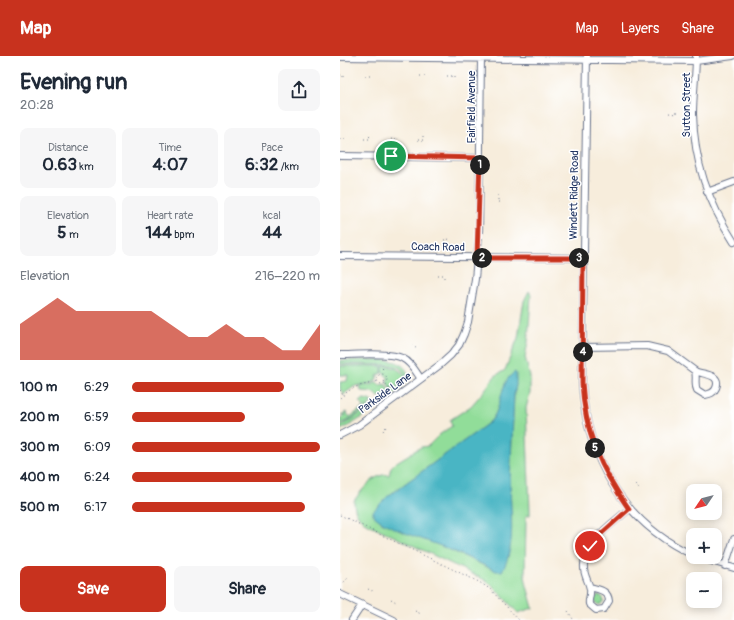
<!DOCTYPE html>
<html lang="en">
<head>
<meta charset="utf-8">
<style>
	:root { --surface:#fff; --page:#f6f6f7; --text:#1f2937; --muted:#747a83; --accent:#c8321e }
	body { margin:0; font-family:Pangolin,sans-serif; background:var(--page); color:var(--text); height:100vh; display:flex; flex-direction:column; font-size:15px; white-space:nowrap }
	* { box-sizing:border-box; margin:0 }
	p { font-size:13px; color:var(--muted) }
	.icon { flex:none; width:22px; height:22px; fill:none; stroke:currentColor; stroke-width:2; stroke-linecap:round; stroke-linejoin:round }
	.map { position:relative; flex:1; overflow:hidden }
	.sheet { display:flex; flex-direction:column; background:var(--surface); width:340px }
	.sheet>* { flex:none }
	.needle { width:26px; rotate:235deg }
	.controls { position:absolute; left:346px; top:428px; display:grid; gap:8px }
	.controls a { display:grid; place-items:center; width:36px; height:36px; border-radius:8px; background:var(--surface); box-shadow:0 2px 10px #0003; font-size:20px }
	.pin { position:absolute; display:grid; place-items:center; width:34px; height:34px; color:#fff; margin:-17px; border:2px solid #fff; border-radius:50%; box-shadow:0 1px 4px #0007 }
	.km { position:absolute; width:20px; height:20px; margin:-10px; border-radius:50%; background:#222; color:#fff; font-size:11px; line-height:20px; text-align:center }
	.round { display:grid; place-items:center; flex:none; width:42px; height:42px; border-radius:8px; background:var(--page) }
	.overview { display:flex; align-items:center; justify-content:space-between; height:68px; padding:0 20px }
	h1 { font-size:22px; font-weight:800; line-height:30px }
	.stats { display:grid; grid-template-columns:repeat(3,1fr); gap:6px; height:68px; padding:4px 20px }
	.stats div { display:grid; align-content:center; border-radius:8px; background:var(--page); text-align:center }
	.stats b { font-size:17px; font-weight:800 }
	.stats small { font-size:11px; font-weight:400 }
	.stats p { font-size:11px }
	.chart { height:112px; padding:8px 20px }
	.chart p { display:flex; justify-content:space-between }
	.chart svg { width:100%; height:72px; margin-top:4px; fill:var(--accent); opacity:.7 }
	.cta { display:flex; gap:8px; margin-top:auto; padding:8px 20px }
	.cta a { flex:1; height:46px; border-radius:8px; background:var(--accent); color:#fff; font-size:16px; font-weight:800; line-height:46px; text-align:center }
	.cta a+a { background:var(--page); color:var(--text) }
	ul { padding:0 20px; list-style:none; font-size:13px }
	li { display:grid; grid-template-columns:64px 48px 1fr; align-items:center; height:30px }
	li i { height:10px; border-radius:5px; background:var(--accent) }
	header { display:flex; align-items:center; gap:24px; box-sizing:border-box; height:56px; padding:0 20px; background:var(--accent); color:#fff }
	header strong { font-size:19px }
	nav { display:flex; gap:22px; margin-inline-start:auto; font-size:14px }
	main { display:flex; flex:1; min-height:0 }
	.map>svg:first-child { display:block }
	.green { fill:#91dd99; stroke:#56867c; fill-rule:evenodd }
	.water { fill:#48b5c4; stroke:#327291 }
	.lines { fill:none; stroke-linecap:round; stroke-linejoin:round }
	.minor-casing { stroke:#68728a; stroke-width:8 }
	.path { stroke:#68728a; stroke-width:1; stroke-dasharray:1 3; stroke-linecap:butt }
	.minor { stroke:#fff; stroke-width:6 }
	.route-casing { stroke:#fff; stroke-width:8 }
	.route { stroke:#c8321e; stroke-width:5 }
	.labels { text-anchor:middle; dominant-baseline:central; stroke-width:3; stroke-linejoin:round; paint-order:stroke }
	.street-label { font-size:11px; fill:#1b2f5e; stroke:#fff }
</style>
</head>
<body>
<header>
<strong>Map</strong>
<nav><a>Map</a><a>Layers</a><a>Share</a></nav>
</header>
<main>
<section class="sheet">
<div class="overview"><div><h1>Evening run</h1><p>20:28</p></div><a class="round"><svg class="icon" aria-label="share" viewBox="0 0 24 24"><path d="M12 15V3M7 8l5-5 5 5M5 13v7h14v-7"/></svg></a></div>
<div class="stats">
<div><p>Distance</p><b>0.63<small> km</small></b></div>
<div><p>Time</p><b>4:07</b></div>
<div><p>Pace</p><b>6:32<small> /km</small></b></div>
</div>
<div class="stats">
<div><p>Elevation</p><b>5<small> m</small></b></div>
<div><p>Heart rate</p><b>144<small> bpm</small></b></div>
<div><p>kcal</p><b>44</b></div>
</div>
<div class="chart"><p><span>Elevation</span>216–220 m</p>
<svg viewBox="0 0 160 44" preserveAspectRatio="none"><path d="M0 44V22L10 14L20 6L30 14L40 14L50 14L60 14L70 14L80 22L90 30L100 30L110 22L120 30L130 30L140 38L150 38L160 22V44z"/></svg>
</div>
<ul>
<li><b>100 m</b>6:29<i style="width:81%"></i></li>
<li><b>200 m</b>6:59<i style="width:60%"></i></li>
<li><b>300 m</b>6:09<i style="width:100%"></i></li>
<li><b>400 m</b>6:24<i style="width:85%"></i></li>
<li><b>500 m</b>6:17<i style="width:92%"></i></li>
</ul>
<div class="cta"><a>Save</a><a>Share</a></div>
</section>
<div class="map">
<svg width="394" height="564" viewBox="0 0 394 564">
	<rect width="100%" height="100%" fill="#fff"/>
	<filter id="ink" filterUnits="userSpaceOnUse"><feTurbulence type="fractalNoise" baseFrequency=".025" numOctaves="2"/><feDisplacementMap in="SourceGraphic" scale="8" xChannelSelector="R" yChannelSelector="G"/><feConvolveMatrix kernelMatrix="1 2 1 2 8 2 1 2 1" color-interpolation-filters="sRGB"/></filter>
	<filter id="wash" filterUnits="userSpaceOnUse"><feTurbulence type="fractalNoise" baseFrequency=".012" numOctaves="4" result="noise"/><feDisplacementMap in="SourceGraphic" scale="16" xChannelSelector="R" yChannelSelector="G"/><feGaussianBlur stdDeviation="0.9" result="paint"/><feColorMatrix in="noise" values="0 0 0 0 0 0 0 0 0 0 0 0 0 0 0 0 0 1.4 0 .05"/><feComposite in="paint" operator="in"/></filter>
	<g filter="url(#wash)">
		<rect width="100%" height="100%" fill="#f7eddc"/>
		<path class="green" d="M189 235 191 239 188 286 185 301 190 321V337L186 352 190 455V459H187L186 462 185 520 187 530 193 552 178 557 152 529 143 523 24 466C17 460 14 454 14 445 19 437 33 420 43 419 45 418 47 419 49 419L51 411 55 407 81 391 88 390 99 379 112 370 110 364 131 350 144 335 155 320 165 314 178 282 184 245ZM176 329 174 339 170 425 171 478 168 501 156 515 106 492 41 466 33 455 48 440 150 366C158 356 161 345 163 333Z
			M0 304C13 305 45 302 56 306 63 309 67 313 68 320L67 321 60 312 51 309 0 308Z
			M0 310H42V317L38 319 36 324 32 327 15 330 4 338 0 333V326L7 325 8 319H0Z
			M43 310C54 310 60 313 66 322L51 333 47 327 48 321 43 317Z
			M67 323V326C62 332 49 343 41 342Z
			M37 326 40 329 45 328 49 334 39 341 32 336 21 335 20 330 31 329Z
			M24 343 29 344 32 346 11 363 0 368V364L6 359H1L6 356 10 361 24 351 19 346Z
			M33 348C31 358 9 370 0 374V370L11 364Z
			M254.5 544a4.5 4.5 0 1 1 9 0a4.5 4.5 0 1 1-9 0Z"/>
		<path class="water" d="M175 316 176 318V329L174 339C173 368 171 396 170 425 170 452 177 491 162 515H156C139 507 123 499 106 492 84 483 49 474 33 459V455L48 440 150 366C164 350 158 327 175 316Z"/>
	</g>
	<g filter="url(#ink)">
		<g class="lines">
			<defs>
				<path id="minor" d="M247 0 242 327C246 401 283 467 353 499
					M356 0C356 19 353 39 353 58 354 106 368 146 394 186
					M0 1 356 5 393 0
					M0 100 140 102
					M367 136 394 126
					M0 200 243 202
					M243 291 307 290 328 295 355 315C362 319 382 317 376 332 374 337 370 338 365 339L357 334C354 328 357 322 355 315
					M0 299C15 299 50 296 62 302 71 306 76 316 81 323
					M0 379 19 369 101 308 111 299 119 289 124 278 128 266 135 223 139 180 141 0
					M358 501 394 512
					M385 510 394 483
					M250 531C259 534 268 534 269 545L264 553 256 554 249 548C248 543 251 539 250 533 249 526 244 520 244 512 242 487 272 468 289 453
					M0 538 54 564
					M12 564 22 549"/>
			</defs>
			<use href="#minor" class="minor-casing"/>
			<path class="path" d="M0 19H3V21
				M25 20H31V21
				M80 20H85V23
				M107 20H114V22
				M329 57 336 58V53
				M0 83H5V82
				M24 83H30L29 78
				M51 83 57 84 58 82
				M78 84H83V78
				M158 139V146H161
				M104 184 110 183
				M98 219H104V223
				M72 289 77 293 78 292
				M42 317 43 309
				M37 323a5 5 0 1 1 10 0a5 5 0 1 1-10 0Z
				M44 325 50 334
				M0 334 3 339
				M0 342C6 337 11 332 19 330 26 328 31 328 38 325
				M43 375 46 371
				M295 429 300 434
				M0 459 139 526 150 533 179 564
				M1 529 8 522
				M28 533 32 535 33 534
				M51 543 56 546 57 545
				M75 555 81 558V557
				M228 555 233 563"/>
			<use href="#minor" class="minor"/>
		</g>
	</g>
	<g class="lines" filter="url(#ink)">
		<defs>
			<path id="route" d="M51 100 140 102 137 202H243L242 327C245 377 260 412 289 453L254 484 250 490"/>
		</defs>
		<use href="#route" class="route-casing"/>
		<use href="#route" class="route"/>
	</g>
	<g class="labels">
		<g class="street-label">
			<text transform="translate(346 49) rotate(-90)">Sutton Street</text>
			<text transform="translate(131 51) rotate(-90)">Fairfield Avenue</text>
			<text transform="translate(234 139) rotate(-89)">Windett Ridge Road</text>
			<text transform="translate(98 191) rotate(1)">Coach Road</text>
			<text transform="translate(45 337) rotate(-36)">Parkside Lane</text>
		</g>
	</g>
</svg>
<div class="controls">
<a><svg class="needle" viewBox="-14 -14 28 28"><path d="M0-13l5 13h-10z" fill="#e53935"/><path d="M0 13l5-13h-10z" fill="#747a83"/></svg></a>
<a>+</a>
<a>−</a>
</div>
<div class="pin" style="left:51px;top:100px;background:#1e9e55"><svg class="icon" aria-label="arrive" viewBox="0 0 24 24"><path d="M6 21V4h12l-3 4 3 4H6"/></svg></div>
<div class="pin" style="left:250px;top:490px;background:#d93025"><svg class="icon" aria-label="check" viewBox="0 0 24 24"><path d="M5 12l5 5 9-10"/></svg></div>
<b class="km" style="left:140px;top:109px">1</b>
<b class="km" style="left:142px;top:202px">2</b>
<b class="km" style="left:239px;top:202px">3</b>
<b class="km" style="left:243px;top:296px">4</b>
<b class="km" style="left:255px;top:392px">5</b>
</div>
</main>
</body>
</html>
